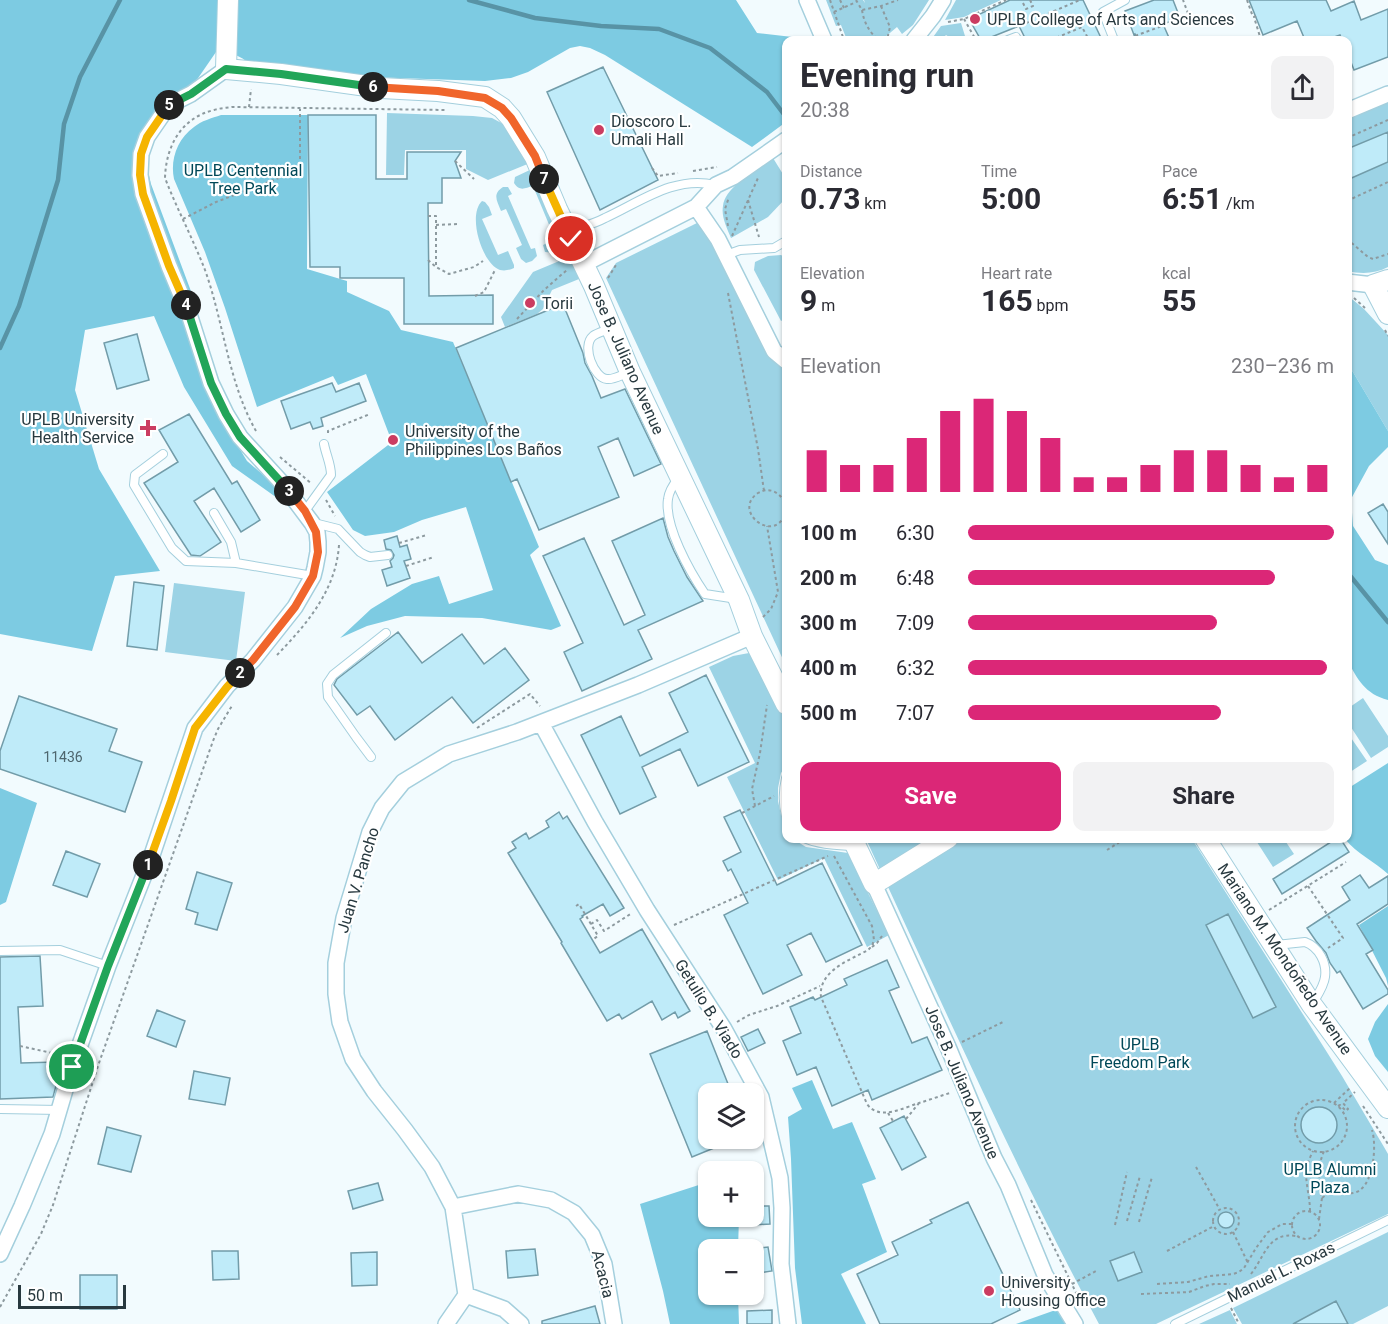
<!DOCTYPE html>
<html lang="en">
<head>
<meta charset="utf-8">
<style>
	:root { --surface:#fff; --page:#f2f2f3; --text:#2b2b33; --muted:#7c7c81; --accent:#db2777 }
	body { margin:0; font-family:Roboto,sans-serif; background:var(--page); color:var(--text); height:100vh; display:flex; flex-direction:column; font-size:22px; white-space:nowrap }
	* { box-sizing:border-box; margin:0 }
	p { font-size:20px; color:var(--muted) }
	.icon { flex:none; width:33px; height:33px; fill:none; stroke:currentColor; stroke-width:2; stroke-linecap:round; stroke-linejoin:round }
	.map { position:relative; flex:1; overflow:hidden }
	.side { position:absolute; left:782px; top:36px; width:570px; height:807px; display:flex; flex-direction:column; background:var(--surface); border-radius:12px; box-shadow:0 2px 4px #0004 }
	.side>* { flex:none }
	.controls { position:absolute; left:698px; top:1083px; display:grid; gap:12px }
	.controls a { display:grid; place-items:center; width:66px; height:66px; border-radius:12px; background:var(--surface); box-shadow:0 2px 4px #0004; font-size:30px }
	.scale { position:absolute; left:18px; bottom:15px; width:108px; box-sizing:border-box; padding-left:6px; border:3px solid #28393f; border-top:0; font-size:16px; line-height:21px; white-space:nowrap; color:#28393f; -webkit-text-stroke:4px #fff; paint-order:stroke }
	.pin { position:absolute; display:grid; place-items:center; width:51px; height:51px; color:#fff; margin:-26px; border:3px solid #fff; border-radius:50%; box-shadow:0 2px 6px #0007 }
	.km { position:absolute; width:30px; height:30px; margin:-15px; border-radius:50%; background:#222; color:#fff; font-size:16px; line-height:30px; text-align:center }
	.round { display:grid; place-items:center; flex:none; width:63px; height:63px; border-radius:12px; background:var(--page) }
	.overview { display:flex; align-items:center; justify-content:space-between; height:102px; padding:0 18px }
	h1 { font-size:33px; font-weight:700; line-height:45px }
	.figures { display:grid; grid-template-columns:repeat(3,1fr); gap:9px; height:102px; padding:6px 18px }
	.figures div { display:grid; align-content:center }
	.figures b { font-size:30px; font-weight:700 }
	.figures small { font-size:16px; font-weight:400 }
	.figures p { font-size:16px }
	.chart { height:168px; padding:12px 18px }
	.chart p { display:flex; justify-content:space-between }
	.chart svg { width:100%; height:108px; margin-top:6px; stroke:var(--accent); stroke-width:6 }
	.action { display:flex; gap:12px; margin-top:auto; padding:12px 18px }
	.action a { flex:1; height:69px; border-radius:12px; background:var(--accent); color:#fff; font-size:24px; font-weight:700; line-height:69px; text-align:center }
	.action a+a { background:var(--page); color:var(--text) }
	ul { padding:0 18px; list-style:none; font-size:20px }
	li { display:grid; grid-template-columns:96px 72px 1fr; align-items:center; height:45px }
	li i { height:15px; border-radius:8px; background:var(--accent) }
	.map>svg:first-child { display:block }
	.green { fill:#9cd3e5 }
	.forest { fill:#7dcbe2 }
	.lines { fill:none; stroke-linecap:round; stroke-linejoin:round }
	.stream { stroke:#5893a5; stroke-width:4.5 }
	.building { fill:#bfebf9; stroke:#729ca9; stroke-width:1.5 }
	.service-casing { stroke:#a4cfdd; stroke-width:10 }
	.minor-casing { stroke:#a4cfdd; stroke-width:18 }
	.tertiary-casing { stroke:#a4cfdd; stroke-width:22 }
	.path { stroke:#8d9a9f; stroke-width:2; stroke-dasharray:3 3; stroke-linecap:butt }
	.service { stroke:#fff; stroke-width:8 }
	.minor { stroke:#fff; stroke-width:15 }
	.tertiary { stroke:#fff; stroke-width:20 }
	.split-1-casing { stroke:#fff; stroke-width:12 }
	.split-2-casing { stroke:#fff; stroke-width:12 }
	.split-3-casing { stroke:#fff; stroke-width:12 }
	.split-4-casing { stroke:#fff; stroke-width:12 }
	.split-5-casing { stroke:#fff; stroke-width:12 }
	.split-6-casing { stroke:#fff; stroke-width:12 }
	.split-7-casing { stroke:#fff; stroke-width:12 }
	.split-8-casing { stroke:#fff; stroke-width:12 }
	.split-1 { stroke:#22a559; stroke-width:8 }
	.split-2 { stroke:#f5b400; stroke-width:8 }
	.split-3 { stroke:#f0652b; stroke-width:8 }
	.split-4 { stroke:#22a559; stroke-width:8 }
	.split-5 { stroke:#f5b400; stroke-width:8 }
	.split-6 { stroke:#22a559; stroke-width:8 }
	.split-7 { stroke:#f0652b; stroke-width:8 }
	.split-8 { stroke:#f5b400; stroke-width:8 }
	.poi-dot { fill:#cb3c61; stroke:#fff; stroke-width:2 }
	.labels { text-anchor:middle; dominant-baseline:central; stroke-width:4.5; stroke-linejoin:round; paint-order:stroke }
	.number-label { font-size:14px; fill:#4e666e }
	.poi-label { font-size:16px; fill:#28393f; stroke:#fff; text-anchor:start }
	.park-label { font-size:16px; fill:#004858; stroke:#fff }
	.street-label { font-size:16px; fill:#28393f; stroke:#fff }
</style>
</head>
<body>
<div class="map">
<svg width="1388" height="1324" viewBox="0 0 1388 1324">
	<rect width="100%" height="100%" fill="#f2fbfe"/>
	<path class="green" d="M826 0H863L865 3 864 0H929L913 25 902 34 897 27 884 38 883 40H847L841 25 836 26Z
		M956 0H1001L964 17 945 20Z
		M961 23 965 36 954 40 946 35 941 40H931L941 26Z
		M1388 96V267C1375 274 1361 274 1347 271V115Z
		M387 113 473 116 492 118 507 126 530 163 488 180 466 169V150H405L404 175H386Z
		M773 158 786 179V198L768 217 731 238C727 228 721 217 723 206 725 186 758 169 773 158Z
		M534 168 566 248C558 252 553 253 545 252L543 245 555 239 533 186C525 188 520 192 514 183L515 177Z
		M503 187H508L512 194 508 196 531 249 535 248 537 256 532 261 526 263 521 259 516 248 522 245 506 209 501 211C497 201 492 194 503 187Z
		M482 201 485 202 489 207 492 215 482 219 498 255 508 251 514 265V268C510 270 505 271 500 270 482 264 467 215 482 201Z
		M702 222 786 364V666L606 278 616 263 697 223Z
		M576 254 584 277 552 290 543 309 537 314 505 327 501 317 533 272Z
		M781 255 786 258V297L784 302 785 319 781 321 754 270 755 262 768 256Z
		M1347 295 1364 309 1388 335V431L1347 362Z
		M174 583 245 592 236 661 165 652Z
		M749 653 756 657 762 663 786 715V766L781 773 778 788V801L781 815 786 825V838L793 839 806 847 848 853 889 935 867 947 824 858 778 880 727 777 755 763 709 667 733 656Z
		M1363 698 1388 736V747L1371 758 1347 721V709Z
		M1347 732 1367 761 1347 774Z
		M866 839H1192L1342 1076 1384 1147 1388 1154V1214L1156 1324H1099C1014 1166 941 1001 866 839Z
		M1255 839H1284L1294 854 1273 867Z
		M1388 1232V1306L1353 1324H1348L1336 1301 1304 1318 1307 1324H1242L1233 1308Z
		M1230 1310 1237 1324H1199Z"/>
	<path class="forest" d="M0 0H736L757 33 810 39 811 40H786V122L752 147 605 55 590 48 580 46 570 48 528 72 511 78 485 81 339 76 246 61C237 54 228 52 216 52L194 84 156 128 145 159 151 184 192 294 209 358 221 418 247 461 293 501 301 515 232 466 184 387 154 316 85 330 75 390 99 469 160 571 115 576 92 651 0 634Z
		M221 115H308L307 269 347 281V292L389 311 401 330 453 342 539 547 530 555 561 626 551 630 482 618 405 616 367 626 340 638 371 609 412 584 439 576 449 604 493 590 466 507 422 520 394 532 365 536 353 530 327 492 392 442 366 374 338 385 333 376 257 407 225 308 205 252 174 179C170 160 177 139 194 127 201 121 212 118 221 115Z
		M1347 362 1388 431V447L1369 466 1351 499 1353 526 1375 560 1388 565V700C1365 694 1357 679 1347 659Z
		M1388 763V874C1374 861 1357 854 1345 839L1347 838V789Z
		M0 788 37 803 6 902 0 905Z
		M1388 906V986L1386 978 1359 925Z
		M1388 1004V1072L1375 1056 1368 1039 1375 1022Z
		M812 1080 833 1129 852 1122 876 1179 862 1184 887 1252 841 1274 866 1324H802L795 1268 791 1159 788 1117 802 1109 792 1088Z
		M708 1182V1216L739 1217 738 1249 708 1250V1294L738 1295 739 1324H670L663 1291 640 1204Z
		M1064 1307 1073 1324H1016Z"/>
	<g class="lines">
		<path class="stream" d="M469 0 535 18 601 26 659 29 710 48 767 92 786 117
			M0 348 19 306 58 180 64 124 80 77 120 0
			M1347 425V451
			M1347 572 1388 622"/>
	</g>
	<path class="building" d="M1010 0H1083L1102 40H1026L1019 26 984 40H981L969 19Z
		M1154 0H1173L1180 18 1163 24 1170 40H1138L1135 34 1134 35 1125 11Z
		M1249 0H1326L1331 11 1354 1 1361 20 1388 9V57L1354 70 1347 52V40H1342L1340 35 1326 40H1305L1297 21 1263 35Z
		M603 67 658 180 600 210 547 92Z
		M308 115H376V179H407V152H461L455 161 461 178H442V203H428L429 296 493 295V324H404V278H340V267H310Z
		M1388 132V162L1347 180V149Z
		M563 304 583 353 585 363 592 376 601 398 625 389 661 464 634 476 618 438 598 447 619 497 539 530 517 479 511 482 456 348Z
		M137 334 149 380 117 389 104 343Z
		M332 383 336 392 359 383 366 401 321 418 323 426 313 429 310 422 291 429 281 401Z
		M189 414 232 484 237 481 260 520 241 532 214 488 194 501 221 542 200 556 191 555 144 483 178 462 159 430Z
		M1383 504 1388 512V544L1368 513Z
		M663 518 668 537 674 551 687 577 703 601 638 630 652 659 582 691 564 652 583 643 543 556 584 538 624 625 645 615 612 541Z
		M397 536 400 547 407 545 411 559 404 561 410 578 387 586 382 570 392 567 390 561 393 558 394 555 391 550 386 549 384 540Z
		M134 582 164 586 157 650 127 646Z
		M398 632 422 663 462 634 484 664 505 648 529 680 473 723 452 697 395 740 370 706 357 715 334 685 337 679Z
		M706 675 749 762 698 786 680 749 642 767 656 797 620 814 581 735 621 716 640 756 688 732 669 693Z
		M19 696 117 729 109 751 142 762 125 812 0 769V751Z
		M740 810 777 885 822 863 862 945 826 962 811 933 787 945 802 975 763 994 724 915 748 903 731 869 728 871 723 861 741 852 724 817Z
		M559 812 563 819 567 816 624 908 610 916 603 904 582 916 583 917 580 919 600 953 642 929 690 1011 678 1018 675 1012 662 1020 652 1001 622 1019 619 1014 607 1021 561 943 562 942 508 853 516 848 512 842 526 833 529 839 549 827 546 821Z
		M1337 838H1340L1349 852 1282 894 1273 879Z
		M66 851 100 864 87 897 53 885Z
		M197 872 232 883 217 930 195 924 198 913 186 909Z
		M1360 875 1369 888 1388 876V904L1357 924 1373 950 1366 954 1388 990V994L1363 1009 1340 971 1337 973 1330 963 1326 953 1316 941 1307 928 1350 900 1342 887Z
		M1228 914 1276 1007 1253 1018 1206 925Z
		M40 956 43 1006 18 1007 21 1063 56 1062 57 1082 53 1097 0 1099V957Z
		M887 960 899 987 889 991 912 1043 927 1037 942 1070 872 1100 868 1090 832 1106 816 1067 797 1075 783 1041 801 1033 790 1007 813 997 815 1000 847 985 844 979Z
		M157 1010 185 1021 176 1047 147 1036Z
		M758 1029 765 1043 748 1051 741 1037Z
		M707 1031 732 1094H708V1138L736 1139 692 1157 650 1054Z
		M194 1071 230 1078 225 1105 189 1099Z
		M1301 1125a18 18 0 1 1 36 0a18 18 0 1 1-36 0Z
		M904 1116 926 1157 902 1170 880 1128Z
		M107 1127 141 1136 131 1172 98 1164Z
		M378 1183 383 1200 353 1209 348 1191Z
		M968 1202 1020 1310 991 1324H880L857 1274 898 1255 892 1242 932 1223 930 1220Z
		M753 1206H769L770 1224 753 1225Z
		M1218 1220a8 8 0 1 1 16 0a8 8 0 1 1-16 0Z
		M768 1247 772 1271 753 1274V1249Z
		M535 1249 538 1275 508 1278 506 1251Z
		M212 1251H238L239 1279 213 1280Z
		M377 1252V1285L352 1286 351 1253Z
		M1134 1252 1142 1272 1118 1281 1110 1261Z
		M80 1275H117V1309H80Z
		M1336 1301 1348 1324H1293L1317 1311Z
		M595 1306 600 1324H542V1321Z
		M772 1310V1324H747V1311Z"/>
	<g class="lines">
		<defs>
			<path id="service" d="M1008 40 1016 37
				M1114 40 1103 12 1125 0
				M570 231C581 227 594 224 605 218 640 202 675 175 715 185
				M726 255 740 250 774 248 786 241
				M610 329C605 331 597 333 593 336 581 346 594 378 607 379 614 380 623 374 630 372
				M163 454 135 475 134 485 172 548 186 561 236 563 313 576
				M678 479C673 485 669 491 668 499 664 526 690 572 705 594L737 599
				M305 511 331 475C331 464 326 455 324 444
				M214 513 231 542 236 563
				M314 523 338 529 360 552 365 555 370 557 388 555
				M371 757 356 737 328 697 327 684 333 675 386 633
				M786 778C783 791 783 804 786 816
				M804 838C820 845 836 845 853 846
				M1276 945 1305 942C1319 947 1327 963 1325 977 1324 986 1317 996 1313 1003
				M0 951 60 950 108 966
				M0 1109 60 1110
				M1175 1324 1388 1220"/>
			<path id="minor" d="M807 0 824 40
				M914 40 933 16 943 0
				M1347 111 1388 94
				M696 207 718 239 774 351 786 361
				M584 264 696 207 716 185 733 177 786 140
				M1347 282 1373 285
				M541 723 595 822 647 910 724 1029 761 1097 780 1178 782 1208 781 1264 788 1324
				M874 884 948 1047 994 1158 1008 1185 1045 1275 1075 1324
				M453 1207 518 1194 551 1200 574 1213 592 1235 604 1264 614 1324
				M0 1254 22 1206 52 1134 70 1073 108 966 152 855 195 728 227 686 253 660 295 607 313 576 315 568 318 552V542L317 532 312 523 282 483 240 437 226 414 211 383 189 314 169 266 143 194 140 175 141 154 147 137 169 105 191 94 226 69
				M466 1295 504 1309 521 1324
				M446 1324 466 1295 453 1207 432 1167 405 1130 374 1091 353 1059 340 1022 336 994V963L344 918 370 832 382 808 403 782 449 754 517 732 638 685 752 636"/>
			<path id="tertiary" d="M228 0 226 69 281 74 381 88 438 91 485 97 502 108 511 118 535 157 557 209 594 286 630 372 739 600 752 636 786 704
				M1388 280 1373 285 1388 314
				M852 838 874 884 948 838
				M1205 838 1312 1005 1388 1108"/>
		</defs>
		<use href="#service" class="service-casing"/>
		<use href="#minor" class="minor-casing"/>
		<use href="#tertiary" class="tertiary-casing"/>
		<path class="path" d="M830 0 844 40
			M840 0 844 8
			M856 0 862 10 881 6 898 0
			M1247 0 1253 17
			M1023 3 1026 9 1033 6 1030 0
			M881 6 890 27 887 40
			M862 10C864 23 869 31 878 40
			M834 12 856 2
			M1256 16 1254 17 1261 40
			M964 19 976 40
			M948 22 964 19 1006 0
			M1026 23 1080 0
			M1025 40 1032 37
			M1051 40 1082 27 1089 40
			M1124 40 1189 16 1183 0
			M1333 40 1341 38
			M249 107 251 89
			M1347 138 1388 120
			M455 161 474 179
			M652 168 658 176 678 173
			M693 171 717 167
			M748 200 759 237
			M1347 201 1388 182
			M428 216H436V267
			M183 219 216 202 300 170V109
			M436 225 458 224
			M728 226 725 209 729 197
			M732 236 758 178
			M1347 239 1368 257 1373 259 1388 254
			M428 260 436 267 449 274 474 267 483 261
			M608 278 616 265
			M728 293 758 449 764 491
			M475 296 484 292 495 270
			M1354 298 1365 308
			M517 319 544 290 568 269
			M1385 330 1388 336
			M256 431C228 382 224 323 205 270 193 239 177 209 165 178 166 146 181 118 214 110 220 108 226 108 232 107L447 110
			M328 433V431L370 414
			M280 457 312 484
			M326 500 335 516
			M786 508C784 495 771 485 758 493 730 512 778 547 786 510
			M399 543 427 535
			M406 566 434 557
			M763 617 771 609 778 592 767 526
			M277 655C307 624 336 590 339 545
			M477 728 530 694 540 706
			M755 806 752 789 760 753 767 705
			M742 813 774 796
			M1107 850 1126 838
			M834 856 872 926 874 940 872 946 868 950C850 960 818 971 821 997L867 1104C879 1121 903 1108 919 1103 929 1100 940 1096 950 1093
			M1308 886 1343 938 1328 948
			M576 906 579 904 598 936 592 940
			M1269 910 1346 862
			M591 924 597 920 604 931 632 913
			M674 925 828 856
			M872 947 877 943 882 936
			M737 1022 749 1015 777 1006 820 986
			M962 1042 1005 1021
			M20 1046 61 1055
			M1295 1126a26 26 0 1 1 52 0a26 26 0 1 1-52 0Z
			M1334 1103 1351 1087
			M1338 1106 1340 1105 1346 1111 1348 1109 1343 1103 1355 1092
			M1363 1106 1388 1144
			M888 1113 893 1121
			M906 1119 919 1103
			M1196 1167 1220 1210
			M1322 1198C1335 1187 1340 1195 1353 1193 1374 1190 1377 1145 1372 1130
			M1031 1200 1082 1305
			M1213 1221a13 13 0 1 1 26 0a13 13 0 1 1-26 0Z
			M1292 1225a14 14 0 1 1 28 0a14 14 0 1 1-28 0Z
			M1310 1211C1310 1195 1304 1180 1307 1165 1309 1160 1311 1155 1313 1151
			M1319 1219 1322 1198 1319 1185V1165L1324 1151
			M1127 1221 1140 1176
			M1139 1222 1152 1177
			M1115 1225 1127 1172
			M1233 1232 1248 1263
			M1167 1251 1214 1226
			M1251 1274C1265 1256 1268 1232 1296 1236
			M1072 1284 1096 1271
			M1157 1284 1188 1282 1209 1276 1233 1274 1239 1272 1244 1268 1256 1248 1268 1232 1282 1224H1292
			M1141 1294 1189 1292 1205 1286 1214 1284H1230
			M0 1307 41 1234 53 1205 99 1063 213 741 218 729 233 704
			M1231 1308 1239 1324"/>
		<use href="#service" class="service"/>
		<use href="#minor" class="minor"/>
		<use href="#tertiary" class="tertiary"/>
	</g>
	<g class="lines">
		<defs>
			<path id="split-1" d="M72 1067 108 966 148 865"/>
			<path id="split-2" d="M148 865 171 801 195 728 227 687 240 673"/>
			<path id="split-3" d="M240 673 253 660 295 607 313 576 318 552 316 532 305 511 289 491"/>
			<path id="split-4" d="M186 305 211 383 226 414 240 437 289 491"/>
			<path id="split-5" d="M169 105 147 137 141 154 140 175 143 194 169 266 186 305"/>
			<path id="split-6" d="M169 105 191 94 226 69 281 74 373 87"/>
			<path id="split-7" d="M373 87 438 91 485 98 502 108 511 118 535 156 544 179"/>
			<path id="split-8" d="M544 179 571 239"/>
		</defs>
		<use href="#split-1" class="split-1-casing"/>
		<use href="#split-2" class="split-2-casing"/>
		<use href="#split-3" class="split-3-casing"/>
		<use href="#split-4" class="split-4-casing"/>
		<use href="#split-5" class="split-5-casing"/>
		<use href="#split-6" class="split-6-casing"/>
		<use href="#split-7" class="split-7-casing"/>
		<use href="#split-8" class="split-8-casing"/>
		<use href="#split-1" class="split-1"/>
		<use href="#split-2" class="split-2"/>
		<use href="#split-3" class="split-3"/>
		<use href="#split-4" class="split-4"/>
		<use href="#split-5" class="split-5"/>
		<use href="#split-6" class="split-6"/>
		<use href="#split-7" class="split-7"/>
		<use href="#split-8" class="split-8"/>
	</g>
	<g class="poi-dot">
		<circle cx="975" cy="19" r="6"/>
		<circle cx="599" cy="130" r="6"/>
		<circle cx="530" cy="303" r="6"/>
		<path d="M145 419h6v6h6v6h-6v6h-6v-6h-6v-6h6z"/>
		<circle cx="393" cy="440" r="6"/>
		<circle cx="989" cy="1291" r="6"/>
	</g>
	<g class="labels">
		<g class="number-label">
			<text x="63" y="757">11436</text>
		</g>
		<g class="poi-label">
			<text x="987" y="19">UPLB College of Arts and Sciences</text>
			<text x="611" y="121">Dioscoro L.<tspan x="611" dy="18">Umali Hall</tspan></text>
			<text x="542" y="303">Torii</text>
			<text x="134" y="419" text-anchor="end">UPLB University<tspan x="134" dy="18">Health Service</tspan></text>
			<text x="405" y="431">University of the<tspan x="405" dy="18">Philippines Los Baños</tspan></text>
			<text x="1001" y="1282">University<tspan x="1001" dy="18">Housing Office</tspan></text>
		</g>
		<g class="park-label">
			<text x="243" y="170">UPLB Centennial<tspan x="243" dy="18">Tree Park</tspan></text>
			<text x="1140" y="1044">UPLB<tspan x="1140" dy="18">Freedom Park</tspan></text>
			<text x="1330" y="1169">UPLB Alumni<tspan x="1330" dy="18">Plaza</tspan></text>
		</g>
		<g class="street-label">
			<text transform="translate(626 358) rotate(66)">Jose B. Juliano Avenue</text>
			<text transform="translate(358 880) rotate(-73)">Juan V. Pancho</text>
			<text transform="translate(1285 959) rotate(56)">Mariano M. Mondoñedo Avenue</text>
			<text transform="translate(709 1009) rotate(58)">Getulio B. Viado</text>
			<text transform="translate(962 1082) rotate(67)">Jose B. Juliano Avenue</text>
			<text transform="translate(1281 1272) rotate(-26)">Manuel L. Roxas</text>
			<text transform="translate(603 1274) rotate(76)">Acacia</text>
		</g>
	</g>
</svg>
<div class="controls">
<a><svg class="icon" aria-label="layers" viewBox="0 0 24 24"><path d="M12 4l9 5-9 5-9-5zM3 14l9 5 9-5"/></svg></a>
<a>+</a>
<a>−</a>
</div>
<div class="scale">50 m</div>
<div class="pin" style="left:72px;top:1067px;background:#1e9e55"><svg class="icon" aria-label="arrive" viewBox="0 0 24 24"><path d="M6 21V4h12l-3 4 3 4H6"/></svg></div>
<div class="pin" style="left:571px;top:239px;background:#d93025"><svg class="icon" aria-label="check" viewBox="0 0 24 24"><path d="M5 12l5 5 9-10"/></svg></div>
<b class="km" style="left:148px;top:865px">1</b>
<b class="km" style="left:240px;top:673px">2</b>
<b class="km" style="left:289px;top:491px">3</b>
<b class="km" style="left:186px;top:305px">4</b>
<b class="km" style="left:169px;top:105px">5</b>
<b class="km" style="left:373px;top:87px">6</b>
<b class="km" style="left:544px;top:179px">7</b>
<section class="side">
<div class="overview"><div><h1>Evening run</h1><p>20:38</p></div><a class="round"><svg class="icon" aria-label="share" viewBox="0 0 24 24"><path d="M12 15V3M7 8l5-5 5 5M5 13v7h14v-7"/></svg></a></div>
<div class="figures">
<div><p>Distance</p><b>0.73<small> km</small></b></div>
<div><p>Time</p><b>5:00</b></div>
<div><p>Pace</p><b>6:51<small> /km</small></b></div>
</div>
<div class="figures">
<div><p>Elevation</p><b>9<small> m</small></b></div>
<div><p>Heart rate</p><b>165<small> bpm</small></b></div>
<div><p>kcal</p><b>55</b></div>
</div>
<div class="chart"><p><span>Elevation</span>230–236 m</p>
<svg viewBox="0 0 160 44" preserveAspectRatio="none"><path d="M5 44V27M15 44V33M25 44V33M35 44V22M45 44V11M55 44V6M65 44V11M75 44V22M85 44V38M95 44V38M105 44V33M115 44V27M125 44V27M135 44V33M145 44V38M155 44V33"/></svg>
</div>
<ul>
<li><b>100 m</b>6:30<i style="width:100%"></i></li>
<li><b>200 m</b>6:48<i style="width:84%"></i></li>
<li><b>300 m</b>7:09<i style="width:68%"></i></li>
<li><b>400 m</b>6:32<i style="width:98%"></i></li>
<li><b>500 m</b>7:07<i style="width:69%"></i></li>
</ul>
<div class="action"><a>Save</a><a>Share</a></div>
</section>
</div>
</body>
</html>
